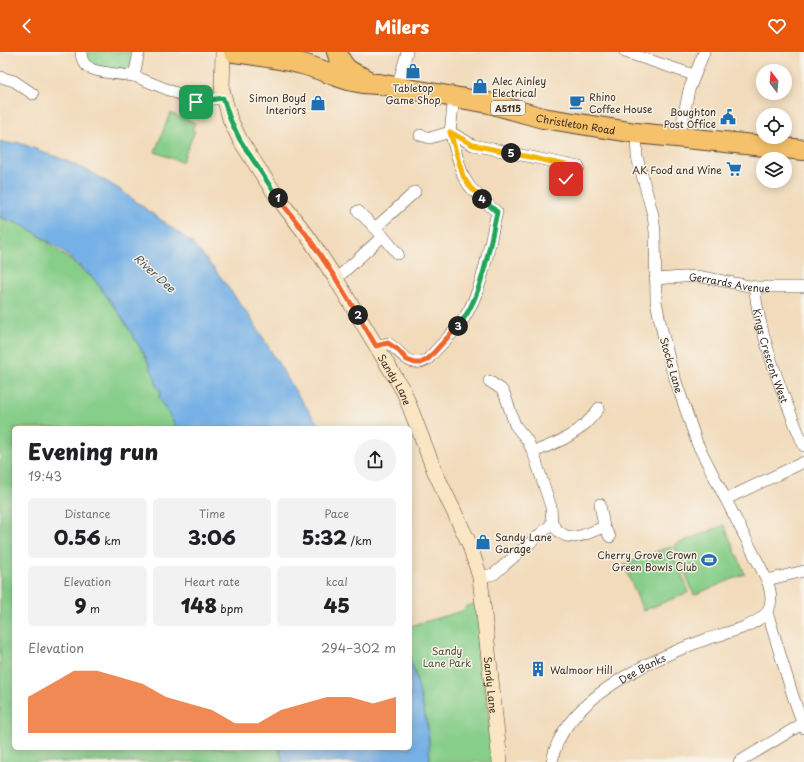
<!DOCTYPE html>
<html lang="en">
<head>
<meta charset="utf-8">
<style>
	:root { --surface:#fff; --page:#f2f2f2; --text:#202124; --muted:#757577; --accent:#ea580c }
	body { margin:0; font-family:"Playpen Sans",sans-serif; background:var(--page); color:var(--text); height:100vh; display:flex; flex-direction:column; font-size:15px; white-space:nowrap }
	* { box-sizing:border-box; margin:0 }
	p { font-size:13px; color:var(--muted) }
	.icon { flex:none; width:22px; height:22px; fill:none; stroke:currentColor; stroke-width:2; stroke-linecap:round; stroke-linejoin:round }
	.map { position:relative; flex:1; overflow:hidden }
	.side { position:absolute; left:12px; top:374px; width:400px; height:324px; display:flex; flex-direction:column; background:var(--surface); border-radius:6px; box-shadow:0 2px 10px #0003 }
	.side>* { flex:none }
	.needle { width:26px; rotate:344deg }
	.tools { position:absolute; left:756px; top:12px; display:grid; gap:8px }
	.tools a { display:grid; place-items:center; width:36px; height:36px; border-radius:50%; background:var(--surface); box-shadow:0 2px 10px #0003; font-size:20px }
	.pin { position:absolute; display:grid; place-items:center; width:34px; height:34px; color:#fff; margin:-17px; border-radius:8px; box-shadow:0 2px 6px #0006 }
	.km { position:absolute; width:20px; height:20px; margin:-10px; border-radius:50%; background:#222; color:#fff; font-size:11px; line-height:20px; text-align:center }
	.round { display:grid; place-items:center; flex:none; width:42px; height:42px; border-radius:21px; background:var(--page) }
	.overview { display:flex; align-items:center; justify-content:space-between; height:68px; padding:0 16px }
	h1 { font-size:22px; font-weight:800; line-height:30px }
	.figures { display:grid; grid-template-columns:repeat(3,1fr); gap:6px; height:68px; padding:4px 16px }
	.figures div { display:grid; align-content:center; border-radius:6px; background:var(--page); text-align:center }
	.figures b { font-size:20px; font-weight:800 }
	.figures small { font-size:11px; font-weight:400 }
	.figures p { font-size:11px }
	.chart { height:112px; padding:8px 16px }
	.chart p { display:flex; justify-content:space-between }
	.chart svg { width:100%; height:72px; margin-top:4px; fill:var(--accent); opacity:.7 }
	header { display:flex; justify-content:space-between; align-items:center; height:52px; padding:0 16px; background:var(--accent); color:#fff; font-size:18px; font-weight:800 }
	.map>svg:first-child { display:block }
	.green { fill:#87ce8a; stroke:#617c54 }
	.water { fill:#75b0e6; stroke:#586d82 }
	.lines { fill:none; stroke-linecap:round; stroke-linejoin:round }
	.street-casing { stroke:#564536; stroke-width:12 }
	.secondary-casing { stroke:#564536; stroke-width:16 }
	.highway-casing { stroke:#564536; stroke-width:22 }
	.street { stroke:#fff; stroke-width:11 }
	.secondary { stroke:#fbe6c4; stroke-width:15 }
	.highway { stroke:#f5c16b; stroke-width:20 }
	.split-1-casing { stroke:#fff; stroke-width:8 }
	.split-2-casing { stroke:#fff; stroke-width:8 }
	.split-3-casing { stroke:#fff; stroke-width:8 }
	.split-4-casing { stroke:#fff; stroke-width:8 }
	.split-5-casing { stroke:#fff; stroke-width:8 }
	.split-6-casing { stroke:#fff; stroke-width:8 }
	.split-1 { stroke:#22a559; stroke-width:5 }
	.split-2 { stroke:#f0652b; stroke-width:5 }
	.split-3 { stroke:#f0652b; stroke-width:5 }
	.split-4 { stroke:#22a559; stroke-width:5 }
	.split-5 { stroke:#f5b400; stroke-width:5 }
	.split-6 { stroke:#f5b400; stroke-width:5 }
	.labels { text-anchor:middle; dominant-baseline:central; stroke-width:3; stroke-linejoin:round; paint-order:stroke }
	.shield { fill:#f7f3e8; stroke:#73665b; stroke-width:1 }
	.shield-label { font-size:9px; font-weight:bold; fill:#3b2a1e }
	.poi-label { font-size:10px; fill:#3b2a1e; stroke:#f7f3e8; text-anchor:start }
	.street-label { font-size:10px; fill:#3b2a1e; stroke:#f7f3e8 }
	.park-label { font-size:10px; fill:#4e5339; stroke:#f7f3e8 }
	.water-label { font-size:11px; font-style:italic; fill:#4c525a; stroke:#f7f3e8 }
</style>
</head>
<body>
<header><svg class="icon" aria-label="back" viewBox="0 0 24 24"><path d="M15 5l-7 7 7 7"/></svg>Milers<svg class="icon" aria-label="heart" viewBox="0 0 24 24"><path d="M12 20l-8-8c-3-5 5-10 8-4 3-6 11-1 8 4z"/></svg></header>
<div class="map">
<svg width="804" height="710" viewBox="0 0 804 710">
	<rect width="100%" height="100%" fill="#f7f3e8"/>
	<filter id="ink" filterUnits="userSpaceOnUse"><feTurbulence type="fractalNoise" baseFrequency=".025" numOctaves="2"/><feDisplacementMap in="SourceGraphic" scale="8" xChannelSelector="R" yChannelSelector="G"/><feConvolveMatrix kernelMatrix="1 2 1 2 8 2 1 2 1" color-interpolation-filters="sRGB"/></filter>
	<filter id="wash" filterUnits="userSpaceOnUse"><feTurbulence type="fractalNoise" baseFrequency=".012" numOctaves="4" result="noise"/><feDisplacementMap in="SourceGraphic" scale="16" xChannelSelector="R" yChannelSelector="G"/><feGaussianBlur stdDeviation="0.9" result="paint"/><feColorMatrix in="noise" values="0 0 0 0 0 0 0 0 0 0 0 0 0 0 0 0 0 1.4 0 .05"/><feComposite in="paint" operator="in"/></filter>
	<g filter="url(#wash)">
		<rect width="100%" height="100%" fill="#f2dbbb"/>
		<path class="green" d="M84 0H135L132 16 129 21 95 15 87 10Z
			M170 61 195 71 192 77 195 79 182 110 155 100Z
			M0 165 22 173 36 181 94 227 121 264 144 302 156 328V333L161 340 159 346 177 376H14V696H279L283 710H0Z
			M724 473 745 522 694 543 674 493Z
			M670 494 689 540 643 559 624 513Z
			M476 552 494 710H430L428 675 414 617 410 609V574L462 559 467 554Z"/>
		<path class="water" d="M0 89 12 92 17 90 62 107 91 120 119 137 191 190 216 219 251 266 297 342 321 376H177L159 346 161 340 156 333V328L144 302 121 264 94 227 61 198 36 181 22 173 0 165Z
			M410 609 414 617 428 676 430 710H283L279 696H410Z"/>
	</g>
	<g filter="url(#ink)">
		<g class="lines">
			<defs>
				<g id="street">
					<path d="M81 0C81 6 84 13 90 16 95 20 125 23 134 24L139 0"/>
					<path d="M625 0 694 23"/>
					<path d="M134 24 196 49 223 46"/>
					<path d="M0 25 14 29 33 42"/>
					<path d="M397 36 407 0"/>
					<path d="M420 83 430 86 450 80 473 93 579 115"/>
					<path d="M679 85 689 38 704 0"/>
					<path d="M566 127 579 115"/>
					<path d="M375 176 415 140"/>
					<path d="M383 184 398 202"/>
					<path d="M336 227 383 184 358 159"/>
					<path id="s1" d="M655 227 697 224 755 235H804"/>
					<path id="s2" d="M755 235C755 248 758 259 761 272 771 314 787 354 804 394"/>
					<path d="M376 294 388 291C402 300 409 318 428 307 439 294 453 282 463 268 484 236 488 196 497 160L485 150 470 135 463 124 450 80 454 45"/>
					<path d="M489 329 501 337 505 343 515 373 527 388 533 400 551 455 552 472"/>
					<path d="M533 400C560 390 582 381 599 356"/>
					<path d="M726 447 804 410"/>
					<path d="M604 475 610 485"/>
					<path d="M480 525 494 522 552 472C555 475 557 479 561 481 573 491 592 479 604 475L600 452"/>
					<path d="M767 528 804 519"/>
					<path d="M766 561 769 566 792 641 804 676"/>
					<path id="s3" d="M552 710C561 647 654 606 707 587 725 581 752 576 765 562 774 552 771 540 767 528L697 391 671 315 661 274 656 249 655 180 653 163 637 105 636 81"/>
					<path d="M739 710 802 672"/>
				</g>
				<g id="secondary">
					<path id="s4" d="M223 0 222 38 230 67 240 88 262 122 278 146 309 186 336 227 404 340 435 420 469 491 480 525 500 710"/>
				</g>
				<g id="highway">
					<path id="s5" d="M234 0C257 3 280 6 302 12 329 19 349 33 379 32L489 51 543 66 636 81 804 98"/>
					<path d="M337 0C342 16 349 20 364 26"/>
				</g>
			</defs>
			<use href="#street" class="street-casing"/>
			<use href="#secondary" class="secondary-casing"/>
			<use href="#highway" class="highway-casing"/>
			<use href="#street" class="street"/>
			<use href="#secondary" class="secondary"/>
			<use href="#highway" class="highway"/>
		</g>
	</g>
	<g class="lines" filter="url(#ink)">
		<defs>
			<path id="split-1" d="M196 50 223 46 230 67 240 88 278 146"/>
			<path id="split-2" d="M278 146 309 186 336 227 358 263"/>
			<path id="split-3" d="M358 263 376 294 388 291 397 297 407 308 415 311H421L428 307 458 274"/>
			<path id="split-4" d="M458 274C482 247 489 195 497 160L482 147"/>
			<path id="split-5" d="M482 147 470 135 463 124 450 80 473 93 511 101"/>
			<path id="split-6" d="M511 101 579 116 566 127"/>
		</defs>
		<use href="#split-1" class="split-1-casing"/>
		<use href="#split-2" class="split-2-casing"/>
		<use href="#split-3" class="split-3-casing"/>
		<use href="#split-4" class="split-4-casing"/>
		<use href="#split-5" class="split-5-casing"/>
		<use href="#split-6" class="split-6-casing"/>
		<use href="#split-1" class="split-1"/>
		<use href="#split-2" class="split-2"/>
		<use href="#split-3" class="split-3"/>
		<use href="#split-4" class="split-4"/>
		<use href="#split-5" class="split-5"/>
		<use href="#split-6" class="split-6"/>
	</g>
	<defs>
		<symbol id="shop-bare" viewBox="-9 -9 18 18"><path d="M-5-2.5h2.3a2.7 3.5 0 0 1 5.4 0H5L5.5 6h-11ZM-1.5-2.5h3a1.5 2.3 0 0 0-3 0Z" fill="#1f6fb2" stroke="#f7f3e8" stroke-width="2.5" paint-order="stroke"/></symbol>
		<symbol id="cafe-bare" viewBox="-9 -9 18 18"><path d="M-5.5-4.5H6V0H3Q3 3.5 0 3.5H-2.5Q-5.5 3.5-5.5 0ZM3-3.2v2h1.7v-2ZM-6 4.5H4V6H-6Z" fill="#1f6fb2" stroke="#f7f3e8" stroke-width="2.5" paint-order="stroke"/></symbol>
		<symbol id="civic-bare" viewBox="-9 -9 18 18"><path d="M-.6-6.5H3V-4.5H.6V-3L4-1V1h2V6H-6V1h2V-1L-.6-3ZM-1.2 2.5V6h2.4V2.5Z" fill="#1f6fb2" stroke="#f7f3e8" stroke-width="2.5" paint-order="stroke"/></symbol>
		<symbol id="supermarket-bare" viewBox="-9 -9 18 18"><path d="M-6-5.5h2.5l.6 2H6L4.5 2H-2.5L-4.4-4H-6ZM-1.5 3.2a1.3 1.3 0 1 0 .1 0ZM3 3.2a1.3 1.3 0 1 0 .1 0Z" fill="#1f6fb2" stroke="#f7f3e8" stroke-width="2.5" paint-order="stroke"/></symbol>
		<symbol id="stadium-bare" viewBox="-9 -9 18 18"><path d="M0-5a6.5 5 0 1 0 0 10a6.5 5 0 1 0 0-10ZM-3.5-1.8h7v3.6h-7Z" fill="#1f6fb2" stroke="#f7f3e8" stroke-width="2.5" paint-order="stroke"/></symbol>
		<symbol id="building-bare" viewBox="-9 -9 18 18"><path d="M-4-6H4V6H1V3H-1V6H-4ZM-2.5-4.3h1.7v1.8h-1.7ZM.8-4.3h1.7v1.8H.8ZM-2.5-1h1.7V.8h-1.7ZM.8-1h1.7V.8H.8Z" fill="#1f6fb2" stroke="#f7f3e8" stroke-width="2.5" paint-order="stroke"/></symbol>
	</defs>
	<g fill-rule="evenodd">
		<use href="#shop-bare" x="402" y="8" width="22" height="22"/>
		<use href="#shop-bare" x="469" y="23" width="22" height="22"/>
		<use href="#cafe-bare" x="566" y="39" width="22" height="22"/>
		<use href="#shop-bare" x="307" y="40" width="22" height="22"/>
		<use href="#civic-bare" x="717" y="54" width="22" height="22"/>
		<use href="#supermarket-bare" x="723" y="106" width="22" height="22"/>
		<use href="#shop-bare" x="472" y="479" width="22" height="22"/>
		<use href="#stadium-bare" x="698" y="497" width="22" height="22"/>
		<use href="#building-bare" x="527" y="606" width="22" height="22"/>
	</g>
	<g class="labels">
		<rect class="shield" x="491" y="49" width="34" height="14" rx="3"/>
		<g class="shield-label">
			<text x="508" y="56">A5115</text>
		</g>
		<g class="poi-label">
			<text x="492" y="28">Alec Ainley<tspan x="492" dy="12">Electrical</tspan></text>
			<text x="413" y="35" text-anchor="middle">Tabletop<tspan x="413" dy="12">Game Shop</tspan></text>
			<text x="589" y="44">Rhino<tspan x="589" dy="12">Coffee House</tspan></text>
			<text x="306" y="45" text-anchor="end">Simon Boyd<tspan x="306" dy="12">Interiors</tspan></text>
			<text x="716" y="59" text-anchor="end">Boughton<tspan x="716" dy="12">Post Office</tspan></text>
			<text x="722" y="117" text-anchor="end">AK Food and Wine</text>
			<text x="495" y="484">Sandy Lane<tspan x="495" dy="12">Garage</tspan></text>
			<text x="697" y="502" text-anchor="end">Cherry Grove Crown<tspan x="697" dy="12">Green Bowls Club</tspan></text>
			<text x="550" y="617">Walmoor Hill</text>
		</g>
		<g class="street-label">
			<text stroke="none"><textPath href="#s5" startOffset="350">Christleton Road</textPath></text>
			<text stroke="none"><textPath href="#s1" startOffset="75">Gerrards Avenue</textPath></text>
			<text stroke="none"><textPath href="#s2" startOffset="71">Kings Crescent West</textPath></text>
			<text transform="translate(672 313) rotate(74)">Stocks Lane</text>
			<text stroke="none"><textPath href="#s4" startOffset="377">Sandy Lane</textPath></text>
			<text stroke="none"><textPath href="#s3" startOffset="135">Dee Banks</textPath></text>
			<text stroke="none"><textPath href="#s4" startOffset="701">Sandy Lane</textPath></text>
		</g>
		<g class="park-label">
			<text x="447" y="598">Sandy<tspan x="447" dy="12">Lane Park</tspan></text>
		</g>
		<g class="water-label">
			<text transform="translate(155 221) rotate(42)">River Dee</text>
		</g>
	</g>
</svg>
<div class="tools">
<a><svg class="needle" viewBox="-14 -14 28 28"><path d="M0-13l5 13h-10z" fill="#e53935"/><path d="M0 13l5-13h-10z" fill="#757577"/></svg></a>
<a><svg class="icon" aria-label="locate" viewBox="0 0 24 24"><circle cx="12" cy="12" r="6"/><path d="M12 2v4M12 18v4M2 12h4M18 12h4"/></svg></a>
<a><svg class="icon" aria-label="layers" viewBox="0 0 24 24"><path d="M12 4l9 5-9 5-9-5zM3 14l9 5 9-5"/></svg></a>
</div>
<div class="pin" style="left:196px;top:50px;background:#1e9e55"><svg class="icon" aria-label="arrive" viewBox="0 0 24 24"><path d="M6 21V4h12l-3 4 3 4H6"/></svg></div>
<div class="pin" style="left:566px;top:127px;background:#d93025"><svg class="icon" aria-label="check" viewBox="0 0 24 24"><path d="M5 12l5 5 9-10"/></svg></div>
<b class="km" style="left:278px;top:146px">1</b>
<b class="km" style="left:358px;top:263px">2</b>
<b class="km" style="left:458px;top:274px">3</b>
<b class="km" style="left:482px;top:147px">4</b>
<b class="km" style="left:511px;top:101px">5</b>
<section class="side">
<div class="overview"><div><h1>Evening run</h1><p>19:43</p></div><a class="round"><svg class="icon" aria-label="share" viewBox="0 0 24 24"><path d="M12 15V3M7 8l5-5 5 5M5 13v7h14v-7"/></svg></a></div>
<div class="figures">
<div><p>Distance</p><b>0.56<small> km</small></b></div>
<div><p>Time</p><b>3:06</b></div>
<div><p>Pace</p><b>5:32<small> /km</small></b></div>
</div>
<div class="figures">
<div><p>Elevation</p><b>9<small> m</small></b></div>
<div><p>Heart rate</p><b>148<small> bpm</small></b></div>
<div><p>kcal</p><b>45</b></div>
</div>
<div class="chart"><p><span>Elevation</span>294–302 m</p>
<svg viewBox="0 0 160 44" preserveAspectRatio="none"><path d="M0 44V22L10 14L20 6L30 6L40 10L50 14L60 22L70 26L80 30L90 38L100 38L110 30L120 26L130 22L140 22L150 26L160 22V44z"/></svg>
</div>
</section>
</div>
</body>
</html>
